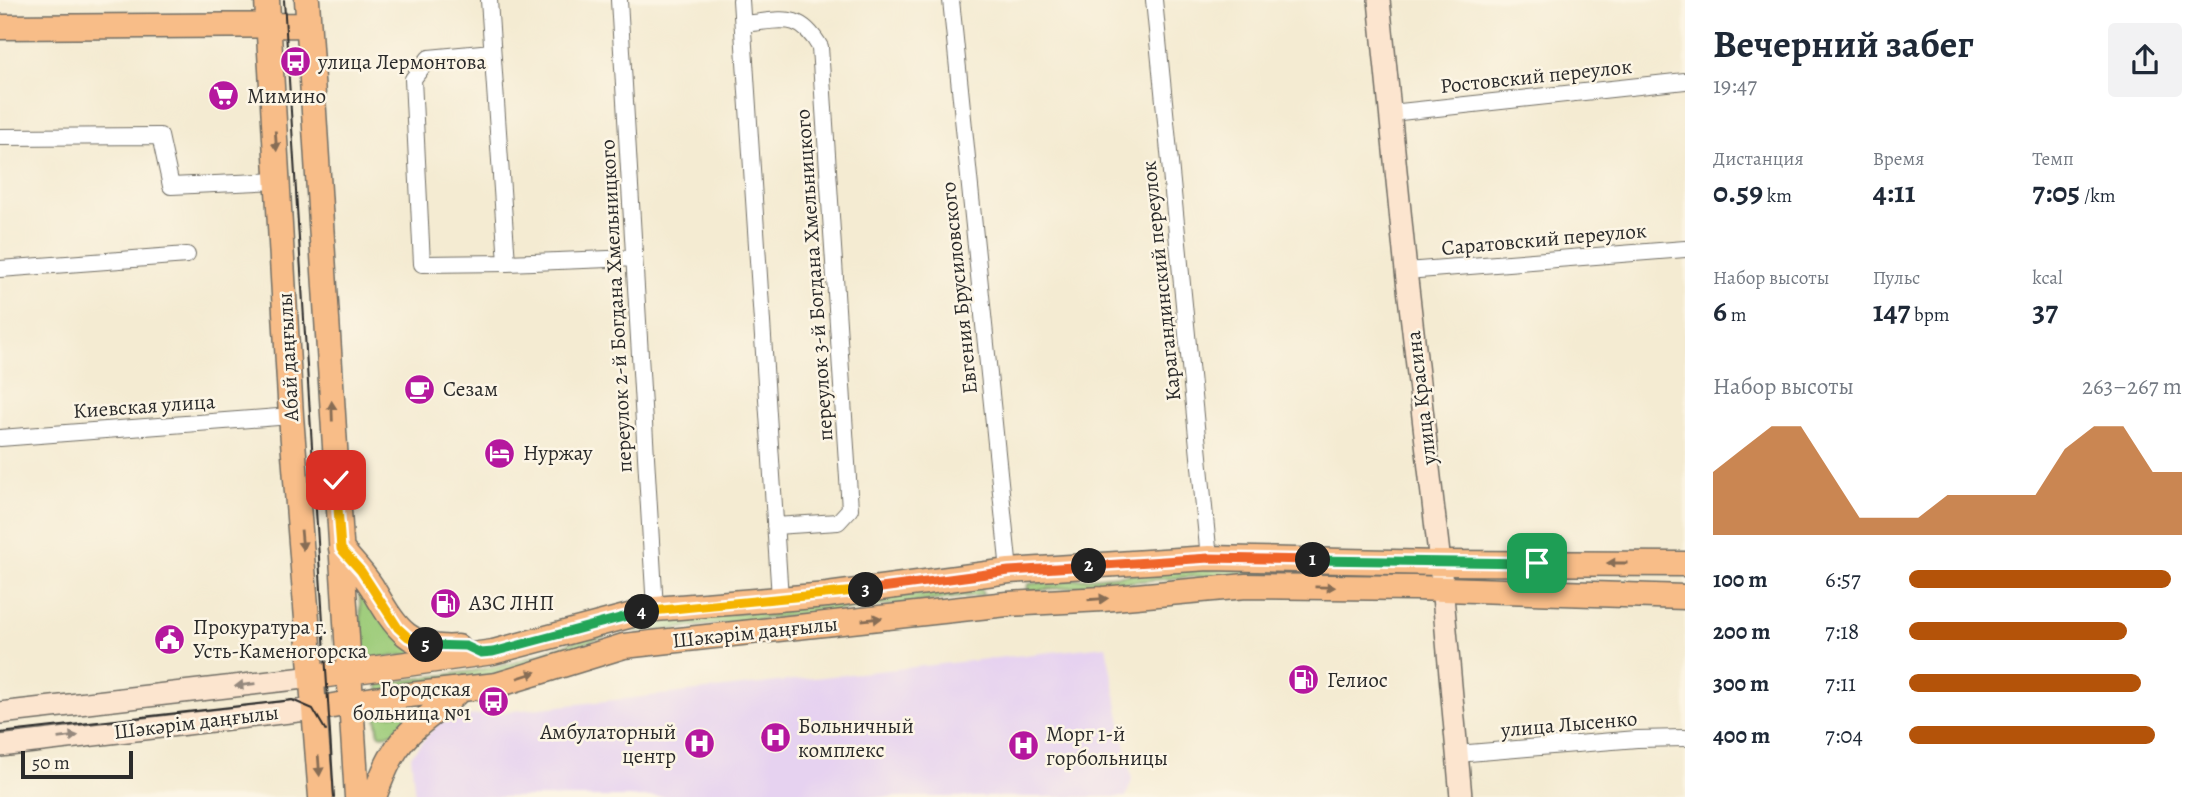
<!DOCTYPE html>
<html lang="ru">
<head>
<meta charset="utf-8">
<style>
	:root { --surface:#fff; --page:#f2f2f3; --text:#1f2937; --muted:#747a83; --accent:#b45309 }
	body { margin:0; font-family:Alegreya,serif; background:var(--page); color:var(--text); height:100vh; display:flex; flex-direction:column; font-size:26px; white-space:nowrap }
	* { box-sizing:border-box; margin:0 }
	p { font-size:23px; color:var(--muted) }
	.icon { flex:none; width:38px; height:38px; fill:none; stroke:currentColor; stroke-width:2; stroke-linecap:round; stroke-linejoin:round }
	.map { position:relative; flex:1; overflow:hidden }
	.side { display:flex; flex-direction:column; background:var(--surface); width:525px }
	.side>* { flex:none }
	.scale { position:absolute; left:21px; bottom:18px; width:112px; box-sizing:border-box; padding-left:7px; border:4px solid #2b2b2b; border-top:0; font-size:19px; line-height:24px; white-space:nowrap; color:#2b2b2b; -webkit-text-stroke:5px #fcf5e5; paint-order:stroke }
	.pin { position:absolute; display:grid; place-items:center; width:60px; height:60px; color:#fff; margin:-30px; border-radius:14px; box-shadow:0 4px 10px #0006 }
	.km { position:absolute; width:35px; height:35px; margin:-18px; border-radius:50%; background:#222; color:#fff; font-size:19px; line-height:35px; text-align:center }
	.round { display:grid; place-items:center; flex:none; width:74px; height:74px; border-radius:7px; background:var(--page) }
	.head { display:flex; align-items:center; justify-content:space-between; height:119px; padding:0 28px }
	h1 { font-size:38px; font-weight:600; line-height:52px }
	.metrics { display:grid; grid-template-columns:repeat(3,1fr); gap:10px; height:119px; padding:7px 28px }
	.metrics div { display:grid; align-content:center }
	.metrics b { font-size:30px; font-weight:600 }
	.metrics small { font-size:19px; font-weight:400 }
	.metrics p { font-size:19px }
	.chart { height:196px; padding:14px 28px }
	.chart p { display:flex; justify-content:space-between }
	.chart svg { width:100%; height:126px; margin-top:7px; fill:var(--accent); opacity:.7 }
	ul { padding:0 28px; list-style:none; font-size:23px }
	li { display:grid; grid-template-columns:112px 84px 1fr; align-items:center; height:52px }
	li i { height:18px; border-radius:9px; background:var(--accent) }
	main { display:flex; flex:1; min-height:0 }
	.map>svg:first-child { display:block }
	.built { fill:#e6d2f0 }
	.green { fill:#9ecc7a; stroke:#647c52; stroke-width:2 }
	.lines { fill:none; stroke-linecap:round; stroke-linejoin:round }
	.street-casing { stroke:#716e65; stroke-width:18 }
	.secondary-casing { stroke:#716e65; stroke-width:24 }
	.primary-casing { stroke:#716e65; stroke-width:27 }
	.street { stroke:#fff; stroke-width:16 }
	.secondary { stroke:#fce5cf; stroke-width:21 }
	.primary { stroke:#f8bd88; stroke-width:24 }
	.tram { stroke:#2b2b2b; stroke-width:2 }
	.oneway { fill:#876d55 }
	.oneway2 { fill:#94887d }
	.split-1-casing { stroke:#fff; stroke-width:14 }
	.split-2-casing { stroke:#fff; stroke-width:14 }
	.split-3-casing { stroke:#fff; stroke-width:14 }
	.split-4-casing { stroke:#fff; stroke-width:14 }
	.split-5-casing { stroke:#fff; stroke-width:14 }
	.split-6-casing { stroke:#fff; stroke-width:14 }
	.split-1 { stroke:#22a559; stroke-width:9 }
	.split-2 { stroke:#f0652b; stroke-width:9 }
	.split-3 { stroke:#f0652b; stroke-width:9 }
	.split-4 { stroke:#f5b400; stroke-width:9 }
	.split-5 { stroke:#22a559; stroke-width:9 }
	.split-6 { stroke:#f5b400; stroke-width:9 }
	.labels { text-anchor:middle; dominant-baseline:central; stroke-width:5; stroke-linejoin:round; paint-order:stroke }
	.poi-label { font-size:21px; fill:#2b2b2b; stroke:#fcf5e5; text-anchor:start }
	.street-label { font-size:21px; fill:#2b2b2b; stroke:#fcf5e5 }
</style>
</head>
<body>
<main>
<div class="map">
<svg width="1685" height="797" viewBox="0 0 1685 797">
	<rect width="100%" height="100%" fill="#fcf5e5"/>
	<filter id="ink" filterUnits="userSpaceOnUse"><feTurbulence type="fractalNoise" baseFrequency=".0143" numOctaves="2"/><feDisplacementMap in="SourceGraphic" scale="14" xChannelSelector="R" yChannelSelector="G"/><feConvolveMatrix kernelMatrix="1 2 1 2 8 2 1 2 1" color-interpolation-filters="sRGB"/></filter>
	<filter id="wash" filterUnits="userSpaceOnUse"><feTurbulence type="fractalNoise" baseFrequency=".00686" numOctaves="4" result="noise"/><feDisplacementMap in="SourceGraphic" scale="28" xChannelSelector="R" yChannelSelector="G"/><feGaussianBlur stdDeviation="1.57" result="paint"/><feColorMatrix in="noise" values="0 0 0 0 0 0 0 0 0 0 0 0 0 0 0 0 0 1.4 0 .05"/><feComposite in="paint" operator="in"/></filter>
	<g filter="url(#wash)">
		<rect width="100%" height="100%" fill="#f4ebd2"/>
		<path class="built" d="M1106 646 1132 780 1126 797H415L411 756 441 719Z"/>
		<path class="green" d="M1185 569 1400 570 1402 578 1271 574 1186 577 1027 591 1028 584Z
			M359 586 429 653 363 659Z
			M981 588 983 595 637 633 634 624Z
			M603 631 605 637C573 646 544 661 513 670 469 682 424 686 379 692L378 684 473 671 514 663Z
			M421 711 399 733 379 735 376 716Z"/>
	</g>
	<g filter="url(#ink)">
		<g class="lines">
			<defs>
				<path id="street" d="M489 0 507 263
					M619 0 655 609
					M741 0 780 598
					M951 0 1009 571
					M1154 0 1209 558
					M743 24C781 21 799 10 820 47L850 509 838 522 775 526
					M492 52 429 58 413 79 422 264 507 263 634 258
					M1391 113 1685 81
					M0 137 160 136 171 186 278 181
					M0 269 187 255
					M1406 271 1685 249
					M0 438 291 416
					M1457 754 1637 739 1685 738"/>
				<path id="secondary" d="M1379 0 1406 271 1440 563 1461 797
					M0 713 313 677
					M0 746 315 709"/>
				<path id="primary" d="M267 0 291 416 321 797
					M307 0 357 797
					M0 27 307 25
					M341 549C352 562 363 573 372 587 395 626 407 651 458 647
					M313 677 493 652 655 609 827 595 1009 571 1209 558 1440 563 1685 564
					M315 709 374 699 497 685 624 646 1007 604 1103 599 1246 586 1414 588 1685 597
					M374 797C384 770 394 745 417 726 432 713 447 704 460 689"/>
			</defs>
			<use href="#street" class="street-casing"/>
			<use href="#secondary" class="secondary-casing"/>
			<use href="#primary" class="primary-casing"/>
			<use href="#street" class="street"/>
			<use href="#secondary" class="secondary"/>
			<use href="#primary" class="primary"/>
			<path class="tram" d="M284 0 334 797
				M0 733 292 700 313 709 326 731"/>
		</g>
		<defs><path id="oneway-solid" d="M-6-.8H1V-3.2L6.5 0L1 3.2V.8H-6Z" transform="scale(1.75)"/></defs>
		<g class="oneway">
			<use href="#oneway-solid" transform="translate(276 141) rotate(86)"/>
			<use href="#oneway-solid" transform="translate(332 411) rotate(-92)"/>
			<use href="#oneway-solid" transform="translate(302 540) rotate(85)"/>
			<use href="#oneway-solid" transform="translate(1617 563) rotate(-180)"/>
			<use href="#oneway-solid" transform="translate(1325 587) rotate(1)"/>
			<use href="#oneway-solid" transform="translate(1098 599) rotate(-4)"/>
			<use href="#oneway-solid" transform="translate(872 619) rotate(-6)"/>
			<use href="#oneway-solid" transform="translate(527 675) rotate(-18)"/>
			<use href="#oneway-solid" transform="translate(319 766) rotate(86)"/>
		</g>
		<g class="oneway2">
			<use href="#oneway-solid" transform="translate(245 685) rotate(173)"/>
			<use href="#oneway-solid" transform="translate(68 737) rotate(-7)"/>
		</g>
	</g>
	<g class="lines" filter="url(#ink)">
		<defs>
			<path id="split-1" d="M1313 560 1537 563"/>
			<path id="split-2" d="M1089 566 1209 558 1313 560"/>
			<path id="split-3" d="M866 590 1009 571 1089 566"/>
			<path id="split-4" d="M642 612 866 590"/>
			<path id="split-5" d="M426 645 466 646 481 653 493 652 642 612"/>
			<path id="split-6" d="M336 480 341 549 361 571 398 628 408 637 426 645"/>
		</defs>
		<use href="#split-1" class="split-1-casing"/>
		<use href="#split-2" class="split-2-casing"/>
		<use href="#split-3" class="split-3-casing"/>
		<use href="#split-4" class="split-4-casing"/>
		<use href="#split-5" class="split-5-casing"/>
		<use href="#split-6" class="split-6-casing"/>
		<use href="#split-1" class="split-1"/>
		<use href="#split-2" class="split-2"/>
		<use href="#split-3" class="split-3"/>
		<use href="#split-4" class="split-4"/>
		<use href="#split-5" class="split-5"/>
		<use href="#split-6" class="split-6"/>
	</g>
	<defs>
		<symbol id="bus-disc" viewBox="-11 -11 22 22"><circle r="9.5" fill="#b5179e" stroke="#fcf5e5"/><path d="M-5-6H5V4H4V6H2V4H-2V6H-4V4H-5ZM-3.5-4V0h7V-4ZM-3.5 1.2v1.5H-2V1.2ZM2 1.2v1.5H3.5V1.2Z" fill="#fff"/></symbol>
		<symbol id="supermarket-disc" viewBox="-11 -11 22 22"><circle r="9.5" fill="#b5179e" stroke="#fcf5e5"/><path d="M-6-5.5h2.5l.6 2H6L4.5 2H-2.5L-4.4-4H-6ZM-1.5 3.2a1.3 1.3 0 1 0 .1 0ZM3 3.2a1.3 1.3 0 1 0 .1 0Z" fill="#fff"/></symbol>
		<symbol id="cafe-disc" viewBox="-11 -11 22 22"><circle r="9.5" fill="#b5179e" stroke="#fcf5e5"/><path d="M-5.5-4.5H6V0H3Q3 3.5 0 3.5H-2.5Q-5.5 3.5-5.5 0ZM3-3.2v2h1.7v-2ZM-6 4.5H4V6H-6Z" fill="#fff"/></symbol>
		<symbol id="hotel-disc" viewBox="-11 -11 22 22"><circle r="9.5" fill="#b5179e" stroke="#fcf5e5"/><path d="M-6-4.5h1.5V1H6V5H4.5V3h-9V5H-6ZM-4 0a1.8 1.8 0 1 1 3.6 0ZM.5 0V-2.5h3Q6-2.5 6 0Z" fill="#fff"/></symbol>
		<symbol id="fuel-disc" viewBox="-11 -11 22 22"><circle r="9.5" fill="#b5179e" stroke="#fcf5e5"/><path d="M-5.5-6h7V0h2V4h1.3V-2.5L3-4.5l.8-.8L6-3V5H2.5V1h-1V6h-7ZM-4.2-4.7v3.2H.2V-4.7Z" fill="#fff"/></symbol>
		<symbol id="civic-disc" viewBox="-11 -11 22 22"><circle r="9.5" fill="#b5179e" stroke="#fcf5e5"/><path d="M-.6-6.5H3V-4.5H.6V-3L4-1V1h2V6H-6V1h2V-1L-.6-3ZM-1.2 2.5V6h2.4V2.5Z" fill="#fff"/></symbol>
		<symbol id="hospital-disc" viewBox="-11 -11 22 22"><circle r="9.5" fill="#b5179e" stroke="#fcf5e5"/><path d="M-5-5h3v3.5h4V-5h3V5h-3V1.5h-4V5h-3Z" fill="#fff"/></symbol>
	</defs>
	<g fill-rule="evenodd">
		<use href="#bus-disc" x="278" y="44" width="35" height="35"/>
		<use href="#supermarket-disc" x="206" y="78" width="35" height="35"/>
		<use href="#cafe-disc" x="402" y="372" width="35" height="35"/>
		<use href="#hotel-disc" x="482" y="436" width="35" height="35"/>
		<use href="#fuel-disc" x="428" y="586" width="35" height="35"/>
		<use href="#civic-disc" x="152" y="622" width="35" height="35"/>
		<use href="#fuel-disc" x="1286" y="662" width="35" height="35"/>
		<use href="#bus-disc" x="476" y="684" width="35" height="35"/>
		<use href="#hospital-disc" x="758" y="720" width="35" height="35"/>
		<use href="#hospital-disc" x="682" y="726" width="35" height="35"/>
		<use href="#hospital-disc" x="1006" y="728" width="35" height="35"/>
	</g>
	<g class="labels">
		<g class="poi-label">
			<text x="318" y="62">улица Лермонтова</text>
			<text x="247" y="96">Мимино</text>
			<text x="443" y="389">Сезам</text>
			<text x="523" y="453">Нуржау</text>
			<text x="469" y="603">АЗС ЛНП</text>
			<text x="193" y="627">Прокуратура г.<tspan x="193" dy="24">Усть-Каменогорска</tspan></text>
			<text x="1327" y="680">Гелиос</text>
			<text x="471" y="689" text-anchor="end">Городская<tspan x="471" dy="24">больница №1</tspan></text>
			<text x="798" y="726">Больничный<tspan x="798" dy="24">комплекс</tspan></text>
			<text x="676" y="732" text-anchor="end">Амбулаторный<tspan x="676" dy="24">центр</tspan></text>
			<text x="1046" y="734">Морг 1-й<tspan x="1046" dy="24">горбольницы</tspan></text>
		</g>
		<g class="street-label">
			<text transform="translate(1536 76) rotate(-6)">Ростовский переулок</text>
			<text transform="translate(1544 239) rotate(-5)">Саратовский переулок</text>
			<text transform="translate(814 275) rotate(-94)">переулок 3-й Богдана Хмельницкого</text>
			<text transform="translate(1161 281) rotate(-96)">Карагандинский переулок</text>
			<text transform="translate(959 288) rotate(-96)">Евгения Брусиловского</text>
			<text transform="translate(616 306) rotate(-93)">переулок 2-й Богдана Хмельницкого</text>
			<text transform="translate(288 357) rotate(-93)">Абай даңғылы</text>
			<text transform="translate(1421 398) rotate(-97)">улица Красина</text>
			<text transform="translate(144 406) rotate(-4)">Киевская улица</text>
			<text transform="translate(755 632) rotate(-6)">Шәкәрім даңғылы</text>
			<text transform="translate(196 722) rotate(-7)">Шәкәрім даңғылы</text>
			<text transform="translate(1569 724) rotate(-5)">улица Лысенко</text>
		</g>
	</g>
</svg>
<div class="scale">50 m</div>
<div class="pin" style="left:1537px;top:563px;background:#1e9e55"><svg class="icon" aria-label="arrive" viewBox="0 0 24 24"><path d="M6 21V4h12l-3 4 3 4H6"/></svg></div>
<div class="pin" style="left:336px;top:480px;background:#d93025"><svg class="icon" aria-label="check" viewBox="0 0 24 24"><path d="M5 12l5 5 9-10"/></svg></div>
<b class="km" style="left:1313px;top:560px">1</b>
<b class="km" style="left:1089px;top:566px">2</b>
<b class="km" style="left:866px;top:590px">3</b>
<b class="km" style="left:642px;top:612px">4</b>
<b class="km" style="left:426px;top:645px">5</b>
</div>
<section class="side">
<div class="head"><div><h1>Вечерний забег</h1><p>19:47</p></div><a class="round"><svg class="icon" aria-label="share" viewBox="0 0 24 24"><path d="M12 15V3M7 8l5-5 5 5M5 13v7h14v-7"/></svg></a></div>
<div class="metrics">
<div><p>Дистанция</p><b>0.59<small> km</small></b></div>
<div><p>Время</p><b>4:11</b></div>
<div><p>Темп</p><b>7:05<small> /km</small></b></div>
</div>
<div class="metrics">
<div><p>Набор высоты</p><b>6<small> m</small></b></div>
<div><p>Пульс</p><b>147<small> bpm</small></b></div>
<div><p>kcal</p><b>37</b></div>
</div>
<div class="chart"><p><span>Набор высоты</span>263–267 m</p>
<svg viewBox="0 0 160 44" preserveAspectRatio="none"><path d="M0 44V22L10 14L20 6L30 6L40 22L50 38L60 38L70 38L80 30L90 30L100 30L110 30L120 14L130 6L140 6L150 22L160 22V44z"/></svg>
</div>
<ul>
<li><b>100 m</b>6:57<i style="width:96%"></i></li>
<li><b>200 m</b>7:18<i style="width:80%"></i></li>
<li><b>300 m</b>7:11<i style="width:85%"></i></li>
<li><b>400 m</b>7:04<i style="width:90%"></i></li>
</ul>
</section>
</main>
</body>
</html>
